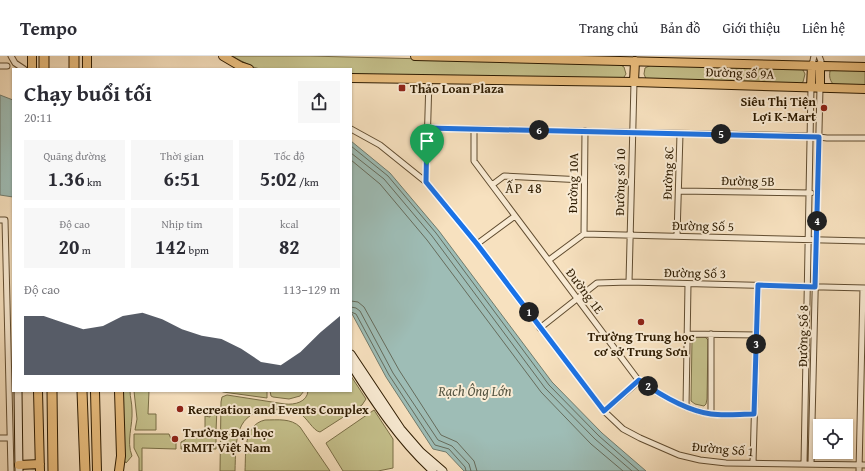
<!DOCTYPE html>
<html lang="vi">
<head>
<meta charset="utf-8">
<style>
	:root { --surface:#fff; --page:#f7f7f7; --text:#2b2b33; --muted:#7c7c81; --line:#e1e1e2; --accent:#111827 }
	body { margin:0; font-family:"Gentium Book Plus",serif; background:var(--page); color:var(--text); height:100vh; display:flex; flex-direction:column; font-size:15px; white-space:nowrap }
	* { box-sizing:border-box; margin:0 }
	p { font-size:13px; color:var(--muted) }
	.icon { flex:none; width:22px; height:22px; fill:none; stroke:currentColor; stroke-width:2; stroke-linecap:round; stroke-linejoin:round }
	.map { position:relative; flex:1; overflow:hidden }
	.drawer { position:absolute; left:12px; top:12px; width:340px; height:324px; display:flex; flex-direction:column; background:var(--surface); border-radius:0px; box-shadow:0 1px 3px #0004 }
	.drawer>* { flex:none }
	.tools { position:absolute; left:813px; top:363px; display:grid; gap:8px }
	.tools a { display:grid; place-items:center; width:40px; height:40px; border-radius:0px; background:var(--surface); box-shadow:0 1px 3px #0004; font-size:20px }
	.pin { position:absolute; display:grid; place-items:center; width:34px; height:34px; color:#fff; margin:-41px -17px; border-radius:50% 50% 50% 0; rotate:-45deg; box-shadow:0 0 4px #0007 }
	.pin .icon { rotate:45deg }
	.km { position:absolute; width:20px; height:20px; margin:-10px; border-radius:50%; background:#222; color:#fff; font-size:11px; line-height:20px; text-align:center }
	.round { display:grid; place-items:center; flex:none; width:42px; height:42px; border-radius:0px; background:var(--page) }
	.overview { display:flex; align-items:center; justify-content:space-between; height:68px; padding:0 12px }
	h1 { font-size:22px; font-weight:700; line-height:30px }
	.metrics { display:grid; grid-template-columns:repeat(3,1fr); gap:6px; height:68px; padding:4px 12px }
	.metrics div { display:grid; align-content:center; border-radius:0px; background:var(--page); text-align:center }
	.metrics b { font-size:20px; font-weight:700 }
	.metrics small { font-size:11px; font-weight:400 }
	.metrics p { font-size:11px }
	.chart { height:112px; padding:8px 12px }
	.chart p { display:flex; justify-content:space-between }
	.chart svg { width:100%; height:72px; margin-top:4px; fill:var(--accent); opacity:.7 }
	header { display:flex; align-items:center; gap:24px; box-sizing:border-box; height:56px; padding:0 20px; background:var(--surface); border-bottom:1px solid var(--line) }
	header strong { font-size:19px }
	nav { display:flex; gap:22px; margin-inline-start:auto; font-size:14px }
	.map>svg:first-child { display:block }
	.green { fill:#c5c18c; stroke:#796e46 }
	.water { fill:#9ebdb6; stroke:#717c6e }
	.lines { fill:none; stroke-linecap:round; stroke-linejoin:round }
	.shore { stroke:#666c5c; stroke-width:1 }
	.street-casing { stroke:#604c30; stroke-width:7 }
	.secondary-casing { stroke:#2d1b01; stroke-width:9 }
	.primary-casing { stroke:#2d1b01; stroke-width:10 }
	.highway-casing { stroke:#2d1b01; stroke-width:11 }
	.street { stroke:#faecd5; stroke-width:5 }
	.secondary { stroke:#faecd5; stroke-width:7 }
	.primary { stroke:#ecc080; stroke-width:8 }
	.highway { stroke:#ecc080; stroke-width:9 }
	.route-casing { stroke:#fff; stroke-width:8 }
	.route { stroke:#1a73e8; stroke-width:5 }
	.poi-dot { fill:#8f2418; stroke:#faecd5; stroke-width:1.5 }
	.labels { text-anchor:middle; dominant-baseline:central; stroke-width:4; stroke-linejoin:round; paint-order:stroke }
	.street-label { font-size:13px; fill:#2d1b01; stroke:#faecd5 }
	.poi-label { font-size:13px; font-weight:bold; fill:#2d1b01; stroke:#faecd5; text-anchor:start }
	.neighbourhood-label { font-size:14px; letter-spacing:1px; fill:#2d1b01; stroke:#faecd5 }
	.water-label { font-size:14px; font-style:italic; fill:#555440; stroke:#faecd5 }
</style>
</head>
<body>
<header>
<strong>Tempo</strong>
<nav><a>Trang chủ</a><a>Bản đồ</a><a>Giới thiệu</a><a>Liên hệ</a></nav>
</header>
<div class="map">
<svg width="865" height="415" viewBox="0 0 865 415">
	<rect width="100%" height="100%" fill="#f7e1bf"/>
	<filter id="stains"><feTurbulence type="fractalNoise" baseFrequency=".005" numOctaves="4"/><feColorMatrix values="0 0 0 0 .2 0 0 0 0 .09 0 0 0 0 .02 0 0 0 .5 -.17"/></filter>
	<radialGradient id="worn" r=".72"><stop offset=".6" stop-color="#630" stop-opacity="0"/><stop offset="1" stop-color="#630" stop-opacity=".3"/></radialGradient>
	<path class="green" d="M232 0H309L619 8 624 11 626 18 622 24 351 18V13H260L253 11Z
		M651 9 800 12 803 14 805 18 803 26 799 28 646 23 644 18 645 12Z
		M833 13 865 14V30L834 29C830 25 829 21 830 15Z
		M694 281H705L708 284 707 343 706 348 704 350 695 348 691 345 692 284Z
		M351 320 366 343 362 349 320 376C313 375 307 361 298 356 290 353 281 353 273 354 234 354 236 385 235 415H220L221 346 222 341 227 339 285 348C295 349 307 346 308 335H351Z
		M122 335H130C130 341 132 347 132 354 133 370 126 385 132 400L126 407 124 404Z
		M134 335H149L148 358H156V374H135L137 363Z
		M221 335H267V342L223 336Z
		M270 335H304L300 340 289 343 273 341 271 340Z
		M213 351 217 352 216 375H205V360L210 361V357L213 356Z
		M374 354 393 383V412L378 415H343L327 389 326 387Z
		M265 364C278 364 291 362 300 371L330 415H245C246 397 243 369 265 364Z
		M134 378H169L171 383 176 387V393L142 392V415H139V402L134 392Z
		M188 379H216V393H181V386L185 384Z"/>
	<path class="water" d="M0 39 13 44V141L0 139Z
		M351 85 390 117 439 175 552 326 602 377 646 415H464L446 396 433 393 386 321 351 256Z"/>
	<g class="lines">
		<path class="shore" d="M351 90 388 120 436 177 549 329 599 380 639 415
			M351 97 384 123 432 180 545 332 595 383 632 415
			M351 104 380 128 427 184 541 336 591 388 623 415
			M351 245 358 246 364 251 399 314 441 379 457 386 474 405 477 415
			M351 251 356 252 360 255 393 317 438 384 452 390 469 408 471 415
			M351 256 356 258 389 319 435 389 449 393 465 411 466 415"/>
		<defs>
			<path id="street" d="M11 0 15 7 24 13
				M819 0 821 5 820 9
				M812 9 814 0
				M0 10H7
				M427 72 811 80 827 82H865
				M351 73 380 89 426 126 477 188 604 355 623 373 640 382 679 399 700 404 726 407 865 409
				M474 73V105L639 325C659 338 687 355 711 358 725 360 740 358 754 358
				M426 126 429 23
				M492 129 504 120 584 124
				M679 135 811 137
				M0 164H5L11 415
				M584 178 585 75
				M677 180 680 78
				M477 188 515 160
				M549 204 584 178 865 185
				M629 226 634 26
				M540 272 597 227 629 226 865 232
				M687 278 757 279
				M686 351 688 228
				M604 355 639 325
				M711 358V278
				M0 382H10
				M753 407 758 229
				M804 408 811 31
				M811 408 820 32
				M859 415 863 232"/>
			<path id="secondary" d="M351 298 401 373 421 396 443 415
				M351 309C375 347 400 385 433 415
				M18 335 19 415"/>
			<path id="primary" d="M32 0V13
				M87 0V13
				M223 0 240 10 249 13
				M415 0 865 11
				M351 22 634 26 865 33
				M634 26 635 5
				M811 31 812 9
				M820 32V9
				M38 335 40 415
				M95 335 97 415
				M19 409 40 408
				M119 415 121 400 119 335"/>
			<path id="highway" d="M44 0V13
				M74 0V13
				M52 335 53 415
				M82 335 85 415"/>
		</defs>
		<use href="#street" class="street-casing"/>
		<use href="#secondary" class="secondary-casing"/>
		<use href="#primary" class="primary-casing"/>
		<use href="#highway" class="highway-casing"/>
		<use href="#street" class="street"/>
		<use href="#secondary" class="secondary"/>
		<use href="#primary" class="primary"/>
		<use href="#highway" class="highway"/>
	</g>
	<g class="lines">
		<defs>
			<path id="route" d="M427 72 819 81 815 231 758 229 754 358C740 358 725 360 711 358 688 355 659 338 639 324L604 355 477 188 426 126Z"/>
		</defs>
		<use href="#route" class="route-casing"/>
		<use href="#route" class="route"/>
	</g>
	<g class="poi-dot">
		<rect x="398" y="28" width="8" height="8" rx="2"/>
		<circle cx="824" cy="52" r="4"/>
		<circle cx="641" cy="266" r="4"/>
		<circle cx="180" cy="353" r="4"/>
		<circle cx="175" cy="383" r="4"/>
	</g>
	<g class="labels">
		<g class="street-label">
			<text transform="translate(740 17) rotate(2)">Đường số 9A</text>
			<text transform="translate(668 117) rotate(-88)">Đường 8C</text>
			<text transform="translate(748 125) rotate(1)">Đường 5B</text>
			<text transform="translate(620 126) rotate(-89)">Đường số 10</text>
			<text transform="translate(573 127) rotate(-89)">Đường 10A</text>
			<text transform="translate(703 170) rotate(1)">Đường Số 5</text>
			<text transform="translate(695 217) rotate(1)">Đường Số 3</text>
			<text transform="translate(585 235) rotate(53)">Đường 1E</text>
			<text transform="translate(803 280) rotate(-89)">Đường Số 8</text>
			<text transform="translate(723 393) rotate(5)">Đường Số 1</text>
		</g>
		<g class="poi-label">
			<text x="410" y="32">Thảo Loan Plaza</text>
			<text x="816" y="45" text-anchor="end">Siêu Thị Tiện<tspan x="816" dy="15">Lợi K-Mart</tspan></text>
			<text x="641" y="280" text-anchor="middle">Trường Trung học<tspan x="641" dy="15">cơ sở Trung Sơn</tspan></text>
			<text x="188" y="353">Recreation and Events Complex</text>
			<text x="183" y="376">Trường Đại học<tspan x="183" dy="15">RMIT Việt Nam</tspan></text>
		</g>
		<g class="neighbourhood-label">
			<text x="524" y="132">ẤP 48</text>
		</g>
		<g class="water-label">
			<text x="475" y="335">Rạch Ông Lớn</text>
		</g>
	</g>
	<rect width="100%" height="100%" filter="url(#stains)"/>
	<rect width="100%" height="100%" fill="url(#worn)"/>
</svg>
<div class="tools">
<a><svg class="icon" aria-label="locate" viewBox="0 0 24 24"><circle cx="12" cy="12" r="6"/><path d="M12 2v4M12 18v4M2 12h4M18 12h4"/></svg></a>
</div>
<div class="pin" style="left:427px;top:109px;background:#1e9e55"><svg class="icon" aria-label="arrive" viewBox="0 0 24 24"><path d="M6 21V4h12l-3 4 3 4H6"/></svg></div>
<b class="km" style="left:529px;top:256px">1</b>
<b class="km" style="left:648px;top:330px">2</b>
<b class="km" style="left:756px;top:288px">3</b>
<b class="km" style="left:817px;top:165px">4</b>
<b class="km" style="left:721px;top:78px">5</b>
<b class="km" style="left:539px;top:74px">6</b>
<section class="drawer">
<div class="overview"><div><h1>Chạy buổi tối</h1><p>20:11</p></div><a class="round"><svg class="icon" aria-label="share" viewBox="0 0 24 24"><path d="M12 15V3M7 8l5-5 5 5M5 13v7h14v-7"/></svg></a></div>
<div class="metrics">
<div><p>Quãng đường</p><b>1.36<small> km</small></b></div>
<div><p>Thời gian</p><b>6:51</b></div>
<div><p>Tốc độ</p><b>5:02<small> /km</small></b></div>
</div>
<div class="metrics">
<div><p>Độ cao</p><b>20<small> m</small></b></div>
<div><p>Nhịp tim</p><b>142<small> bpm</small></b></div>
<div><p>kcal</p><b>82</b></div>
</div>
<div class="chart"><p><span>Độ cao</span>113–129 m</p>
<svg viewBox="0 0 160 44" preserveAspectRatio="none"><path d="M0 44V8L10 8L20 12L30 16L40 14L50 8L60 6L70 10L80 16L90 20L100 22L110 28L120 36L130 38L140 30L150 18L160 8V44z"/></svg>
</div>
</section>
</div>
</body>
</html>
